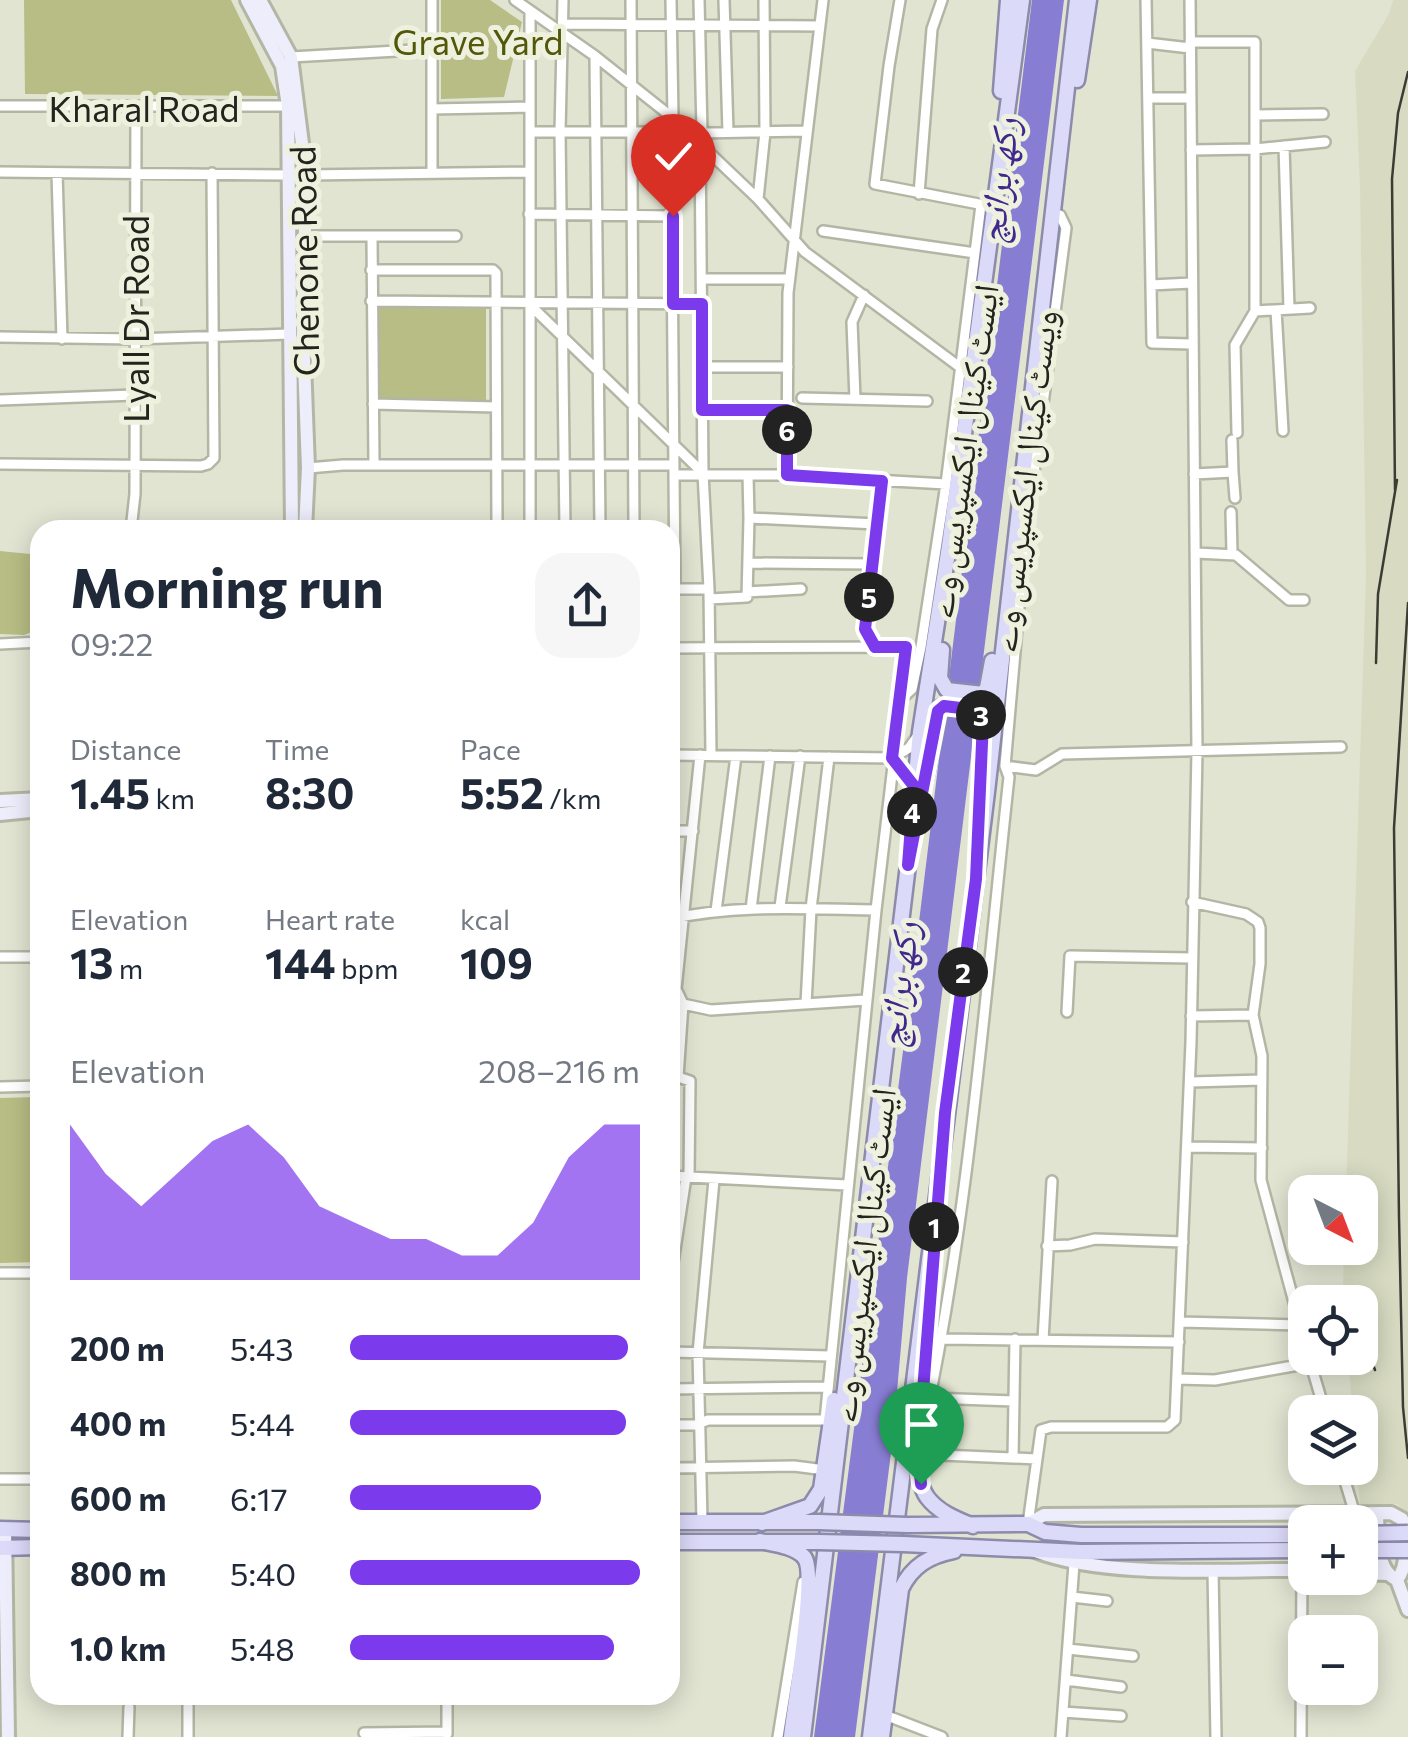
<!DOCTYPE html>
<html lang="en">
<head>
<meta charset="utf-8">
<style>
	:root { --surface:#fff; --page:#f6f6f7; --text:#1f2937; --muted:#747a83; --accent:#7c3aed }
	body { margin:0; font-family:Commissioner,"Noto Naskh Arabic",sans-serif; background:var(--page); color:var(--text); height:100vh; display:flex; flex-direction:column; font-size:38px; white-space:nowrap }
	* { box-sizing:border-box; margin:0 }
	p { font-size:32px; color:var(--muted) }
	.icon { flex:none; width:55px; height:55px; fill:none; stroke:currentColor; stroke-width:2; stroke-linecap:round; stroke-linejoin:round }
	.map { position:relative; flex:1; overflow:hidden }
	.drawer { position:absolute; left:30px; top:520px; width:650px; height:1185px; display:flex; flex-direction:column; background:var(--surface); border-radius:30px; box-shadow:0 5px 25px #0003 }
	.drawer>* { flex:none }
	.needle { width:65px; rotate:138deg }
	.tools { position:absolute; left:1288px; top:1175px; display:grid; gap:20px }
	.tools a { display:grid; place-items:center; width:90px; height:90px; border-radius:20px; background:var(--surface); box-shadow:0 5px 25px #0003; font-size:50px }
	.pin { position:absolute; display:grid; place-items:center; width:85px; height:85px; color:#fff; margin:-102px -42px; border-radius:50% 50% 50% 0; rotate:-45deg; box-shadow:0 0 10px #0007 }
	.pin .icon { rotate:45deg }
	.km { position:absolute; width:50px; height:50px; margin:-25px; border-radius:50%; background:#222; color:#fff; font-size:28px; line-height:50px; text-align:center }
	.round { display:grid; place-items:center; flex:none; width:105px; height:105px; border-radius:30px; background:var(--page) }
	.head { display:flex; align-items:center; justify-content:space-between; height:170px; padding:0 40px }
	h1 { font-size:55px; font-weight:700; line-height:75px }
	.metrics { display:grid; grid-template-columns:repeat(3,1fr); gap:15px; height:170px; padding:10px 40px }
	.metrics div { display:grid; align-content:center }
	.metrics b { font-size:42px; font-weight:700 }
	.metrics small { font-size:28px; font-weight:400 }
	.metrics p { font-size:28px }
	.chart { height:280px; padding:20px 40px }
	.chart p { display:flex; justify-content:space-between }
	.chart svg { width:100%; height:180px; margin-top:10px; fill:var(--accent); opacity:.7 }
	ul { padding:0 40px; list-style:none; font-size:32px }
	li { display:grid; grid-template-columns:160px 120px 1fr; align-items:center; height:75px }
	li i { height:25px; border-radius:12px; background:var(--accent) }
	.map>svg:first-child { display:block }
	.built { fill:#d8dbc2 }
	.green { fill:#b7bd84 }
	.water { fill:#877dd3 }
	.lines { fill:none; stroke-linecap:round; stroke-linejoin:round }
	.street-casing { stroke:#b4b6a5; stroke-width:14 }
	.secondary-casing { stroke:#b4b6a5; stroke-width:18 }
	.primary-casing { stroke:#8d8baa; stroke-width:19 }
	.street { stroke:#fff; stroke-width:9 }
	.secondary { stroke:#eeedfc; stroke-width:12 }
	.primary { stroke:#dcdaf9; stroke-width:14 }
	.rail { stroke:#3c3c35; stroke-width:2.5 }
	.primary-bridge-casing { stroke:#8d8baa; stroke-width:19; stroke-linecap:butt }
	.primary-bridge { stroke:#dcdaf9; stroke-width:14 }
	.route-casing { stroke:#fff; stroke-width:20 }
	.route { stroke:#7c3aed; stroke-width:12 }
	.labels { text-anchor:middle; dominant-baseline:central; stroke-width:10; stroke-linejoin:round; paint-order:stroke }
	.park-label { font-size:35px; fill:#535709; stroke:#eff1df }
	.street-label { font-size:35px; fill:#24241e; stroke:#eff1df }
	.water-label { font-size:38px; font-style:italic; fill:#41288d; stroke:#eff1df }
</style>
</head>
<body>
<div class="map">
<svg width="1408" height="1737" viewBox="0 0 1408 1737">
	<rect width="100%" height="100%" fill="#e2e4d2"/>
	<path class="built" d="M1393 0H1408V1514L1397 1504H1360L1357 1468H1360V1412H1353L1348 1358H1360V1302H1344L1343 1290 1344 1248H1360V1192H1346L1366 573 1360 188 1355 71 1389 14Z"/>
	<path class="green" d="M24 0H231L278 96 25 94Z
		M441 0H490L522 22 504 97 441 99Z
		M371 304H486V404L373 401Z
		M0 551 40 555V629L24 635 0 634Z
		M37 1097 40 1262 0 1263V1098Z"/>
	<path class="water" d="M1032 0H1064L907 1278 893 1437 855 1737H814L906 1028Z"/>
	<g class="lines">
		<defs>
			<path id="street" d="M432 0V109L530 107
				M515 0 595 56 673 118 758 199 805 252 961 368
				M563 0 560 132 565 530
				M631 0 634 530
				M671 0 673 118
				M699 0 702 132
				M724 0 728 132
				M823 0 788 293 787 475 946 484
				M900 0 889 66 875 184 984 205
				M1146 0 1152 343 1191 344
				M530 11V132H673
				M563 24 819 26
				M1190 42H1255V311L1235 345 1237 433
				M1147 43 1190 48
				M595 56 600 530
				M291 57 432 49
				M1148 98H1191
				M0 106H288
				M432 109V172
				M1255 115 1323 114
				M530 132V530
				M671 132 675 589
				M700 133 806 131
				M700 143 703 473 709 589 711 755
				M1284 146 1289 309
				M1191 150 1255 149 1325 142
				M0 172 290 175
				M57 173 62 339
				M306 175 530 172
				M919 194 932 29 942 0
				M758 199 765 132 764 0
				M529 214 673 216
				M823 231 975 253
				M304 236H456
				M372 237 374 465
				M702 279H789
				M1151 285 1191 283
				M371 301 702 304
				M528 303 703 473
				M1276 310 1283 431
				M1255 311 1310 308
				M0 337 134 339 289 334
				M702 367H788
				M802 398 927 401
				M855 399 852 322 864 295
				M0 400 134 395
				M373 404 496 407
				M703 410H787
				M0 464 201 466 208 464 214 458 212 173
				M308 468 343 465H673
				M1233 472 1235 498
				M1194 474 1233 472 1232 440
				M674 475H787
				M748 475 749 518
				M1231 512 1232 553
				M306 528 497 530 496 273 493 270H371
				M131 530 135 494 136 108
				M1196 553 1236 555 1289 600H1304
				M748 563 872 564
				M672 589H709
				M747 592 801 589
				M709 599 747 597 749 518 877 524
				M0 644 40 642
				M875 647 865 629 882 481
				M670 648 908 647
				M899 701 912 689 921 647 946 484 981 205
				M670 755 892 758 909 748 918 735
				M700 755 676 989 683 1004 711 1010 866 1000
				M892 758 913 786
				M1005 766 1024 549 1066 228 1060 215
				M670 831H693
				M1192 902 1246 914 1258 922 1260 928V964L1253 1015 1262 1056 1261 1180 1305 1343
				M780 907 800 756
				M751 909 770 756
				M716 911 736 756
				M670 919C738 904 807 909 876 910
				M0 957H40
				M683 1004 678 1077 690 1081 689 1177
				M806 1004 811 909 829 757
				M1067 1012 1070 956 1192 958
				M1191 1016 1253 1015
				M1190 1082 1262 1080
				M0 1087 40 1086
				M1187 1147 1262 1148
				M670 1176 847 1185
				M1047 1246 1070 1245 1095 1239 1183 1242
				M0 1273H40
				M670 1283 686 1177
				M1180 1322 1300 1325
				M943 1339 1179 1342
				M1043 1340 1052 1181
				M670 1352 829 1356
				M1309 1358 1325 1412
				M1177 1379 1215 1380 1310 1363
				M670 1389 826 1387
				M930 1398 1014 1401
				M825 1420 876 910 907 647
				M670 1425H695L708 1420H828
				M923 1431C969 1216 985 995 1009 777L1005 766 1036 770 1062 754 1341 747
				M919 1451 918 1454 1037 1459
				M1013 1458 1015 1339
				M670 1468 794 1466 825 1470
				M1341 1468 1354 1511
				M0 1479H40
				M702 1521 698 1353 714 1180
				M1028 1524 1041 1430 1051 1427H1167L1175 1420 1191 1042 1197 752 1190 0
				M1213 1571 1216 1737
				M1072 1597 1107 1601
				M1068 1649 1133 1656
				M1066 1680 1121 1687
				M188 1695V1737
				M1063 1712 1121 1716
				M885 1715 942 1737
				M364 1733 447 1732
				M447 1734V1695
				M128 1737 129 1707
				M778 1737 803 1582
				M1061 1737 1074 1564
				M1301 1737 1302 1569"/>
			<path id="secondary" d="M247 0 282 66 288 106 292 530
				M260 0 291 57 306 175 303 335 308 468 305 530
				M0 801 40 799
				M0 814 40 810
				M1379 1513 1377 1519C1379 1540 1376 1570 1397 1580L1408 1610
				M1028 1524 1044 1515 1391 1513 1402 1519C1408 1537 1408 1566 1397 1580
				M5 1529 8 1737
				M1035 1551C1109 1579 1224 1569 1305 1570
				M1360 1573 1387 1574"/>
			<path id="primary" d="M1077 80 1089 0
				M1001 91 1008 0
				M942 650 940 678 947 690 983 694 987 688 992 661
				M920 802 941 707 977 710C988 725 982 750 981 768
				M926 1348C924 1384 907 1468 927 1497 938 1512 956 1519 973 1526
				M670 1522H819
				M762 1523 810 1506 821 1489 834 1400
				M907 1525 1028 1524 1045 1532 1081 1535H1305
				M0 1529 40 1530
				M760 1541C773 1544 794 1546 804 1557 818 1572 794 1708 791 1737
				M670 1542H818
				M903 1544 1081 1552 1305 1550
				M0 1548 40 1547
				M803 1737 908 865 920 732 949 546 1022 0
				M870 1737 987 792 1077 0
				M882 1737 901 1589C912 1566 929 1556 954 1551"/>
		</defs>
		<use href="#street" class="street-casing"/>
		<use href="#secondary" class="secondary-casing"/>
		<use href="#primary" class="primary-casing"/>
		<use href="#street" class="street"/>
		<use href="#secondary" class="secondary"/>
		<use href="#primary" class="primary"/>
		<path class="rail" d="M1395 490 1392 179 1398 113 1408 72
			M1408 603 1394 828 1399 1217 1403 1407 1408 1458
			M1376 663 1378 594 1397 480
			M1358 1192 1359 1183
			M1354 1260 1355 1248
			M1362 1310 1364 1339 1375 1370"/>
		<defs>
			<path id="primary-bridge" d="M819 1522 907 1525
				M1360 1534 1408 1533
				M818 1542 903 1544
				M1360 1550H1408"/>
		</defs>
		<use href="#primary-bridge" class="primary-bridge-casing"/>
		<use href="#primary-bridge" class="primary-bridge"/>
	</g>
	<g class="lines">
		<defs>
			<path id="route" d="M673 216V304H702V410H787V475L882 481 865 629 875 647H906L892 758 914 786 908 865 938 711 944 706 977 710 983 721 976 879 945 1113 918 1454 921 1484"/>
		</defs>
		<use href="#route" class="route-casing"/>
		<use href="#route" class="route"/>
	</g>
	<g class="labels">
		<g class="park-label">
			<text x="478" y="40">Grave Yard</text>
		</g>
		<g class="street-label">
			<text x="144" y="107">Kharal Road</text>
			<text transform="translate(303 261) rotate(-91)">Chenone Road</text>
			<text transform="translate(134 319) rotate(-90)">Lyall Dr Road</text>
			<text transform="translate(961 451) rotate(-82)">ایسٹ کینال ایکسپریس وے</text>
			<text transform="translate(1022 481) rotate(-83)">ویسٹ کینال ایکسپریس وے</text>
			<text transform="translate(861 1255) rotate(-83)">ایسٹ کینال ایکسپریس وے</text>
		</g>
		<g class="water-label">
			<text transform="translate(996 180) rotate(-83)">رکھ برانچ</text>
			<text transform="translate(896 984) rotate(-83)">رکھ برانچ</text>
		</g>
	</g>
</svg>
<div class="tools">
<a><svg class="needle" viewBox="-14 -14 28 28"><path d="M0-13l5 13h-10z" fill="#e53935"/><path d="M0 13l5-13h-10z" fill="#747a83"/></svg></a>
<a><svg class="icon" aria-label="locate" viewBox="0 0 24 24"><circle cx="12" cy="12" r="6"/><path d="M12 2v4M12 18v4M2 12h4M18 12h4"/></svg></a>
<a><svg class="icon" aria-label="layers" viewBox="0 0 24 24"><path d="M12 4l9 5-9 5-9-5zM3 14l9 5 9-5"/></svg></a>
<a>+</a>
<a>−</a>
</div>
<div class="pin" style="left:921px;top:1484px;background:#1e9e55"><svg class="icon" aria-label="arrive" viewBox="0 0 24 24"><path d="M6 21V4h12l-3 4 3 4H6"/></svg></div>
<div class="pin" style="left:673px;top:216px;background:#d93025"><svg class="icon" aria-label="check" viewBox="0 0 24 24"><path d="M5 12l5 5 9-10"/></svg></div>
<b class="km" style="left:934px;top:1227px">1</b>
<b class="km" style="left:963px;top:972px">2</b>
<b class="km" style="left:981px;top:715px">3</b>
<b class="km" style="left:912px;top:812px">4</b>
<b class="km" style="left:869px;top:597px">5</b>
<b class="km" style="left:787px;top:430px">6</b>
<section class="drawer">
<div class="head"><div><h1>Morning run</h1><p>09:22</p></div><a class="round"><svg class="icon" aria-label="share" viewBox="0 0 24 24"><path d="M12 15V3M7 8l5-5 5 5M5 13v7h14v-7"/></svg></a></div>
<div class="metrics">
<div><p>Distance</p><b>1.45<small> km</small></b></div>
<div><p>Time</p><b>8:30</b></div>
<div><p>Pace</p><b>5:52<small> /km</small></b></div>
</div>
<div class="metrics">
<div><p>Elevation</p><b>13<small> m</small></b></div>
<div><p>Heart rate</p><b>144<small> bpm</small></b></div>
<div><p>kcal</p><b>109</b></div>
</div>
<div class="chart"><p><span>Elevation</span>208–216 m</p>
<svg viewBox="0 0 160 44" preserveAspectRatio="none"><path d="M0 44V6L10 18L20 26L30 18L40 10L50 6L60 14L70 26L80 30L90 34L100 34L110 38L120 38L130 30L140 14L150 6L160 6V44z"/></svg>
</div>
<ul>
<li><b>200 m</b>5:43<i style="width:96%"></i></li>
<li><b>400 m</b>5:44<i style="width:95%"></i></li>
<li><b>600 m</b>6:17<i style="width:66%"></i></li>
<li><b>800 m</b>5:40<i style="width:100%"></i></li>
<li><b>1.0 km</b>5:48<i style="width:91%"></i></li>
</ul>
</section>
</div>
</body>
</html>
